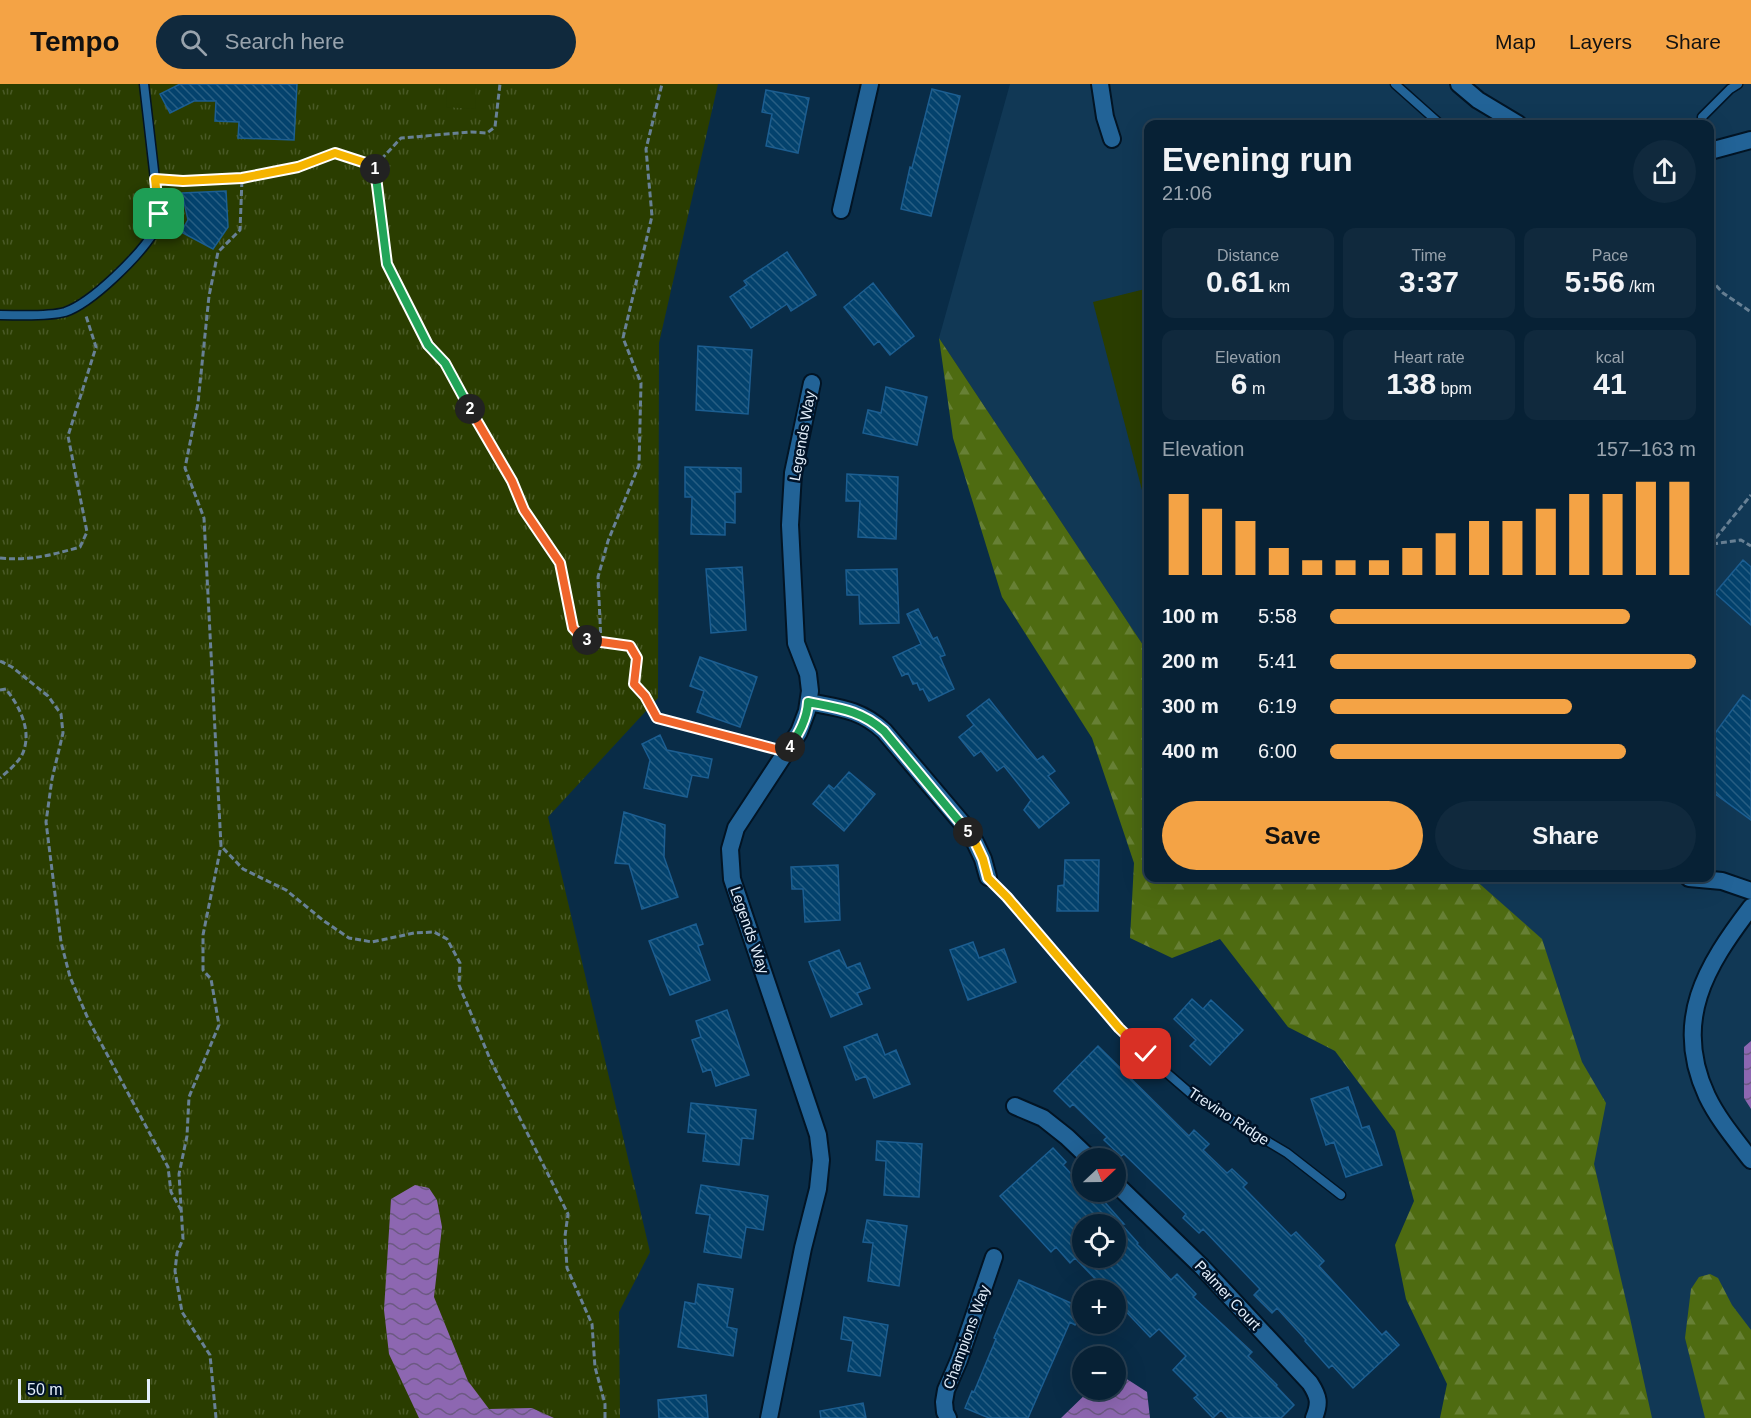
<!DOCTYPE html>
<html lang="en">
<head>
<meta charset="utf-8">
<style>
	:root { --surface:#072135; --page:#10293d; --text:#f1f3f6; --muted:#98a3ad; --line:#283e50; --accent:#f4a345 }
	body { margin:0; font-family:Helvetica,sans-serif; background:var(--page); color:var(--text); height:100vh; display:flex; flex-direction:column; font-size:22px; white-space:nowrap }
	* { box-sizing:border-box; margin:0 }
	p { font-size:20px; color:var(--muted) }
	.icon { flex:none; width:33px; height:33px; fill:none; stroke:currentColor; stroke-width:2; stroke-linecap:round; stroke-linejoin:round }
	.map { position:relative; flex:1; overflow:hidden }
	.sheet { position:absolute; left:1144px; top:36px; width:570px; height:762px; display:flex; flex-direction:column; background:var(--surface); border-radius:12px; box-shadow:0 6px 24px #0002,0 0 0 2px var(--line) }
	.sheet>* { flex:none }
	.needle { width:39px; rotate:68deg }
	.fabs { position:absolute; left:1072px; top:1064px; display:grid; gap:12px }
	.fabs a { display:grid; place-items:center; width:54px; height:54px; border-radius:50%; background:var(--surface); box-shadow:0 6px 24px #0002,0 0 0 2px var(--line); font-size:30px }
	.scale { position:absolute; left:18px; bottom:15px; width:132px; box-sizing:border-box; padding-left:6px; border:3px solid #e2eefa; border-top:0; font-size:16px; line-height:21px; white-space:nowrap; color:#e2eefa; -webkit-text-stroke:4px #001328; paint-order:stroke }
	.pin { position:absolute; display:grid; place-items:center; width:51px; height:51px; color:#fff; margin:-26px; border-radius:12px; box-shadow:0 3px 9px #0006 }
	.km { position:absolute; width:30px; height:30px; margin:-15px; border-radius:50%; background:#222; color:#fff; font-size:16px; line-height:30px; text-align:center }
	.round { display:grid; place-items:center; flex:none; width:63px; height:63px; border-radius:32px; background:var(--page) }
	.head { display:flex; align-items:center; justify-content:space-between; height:102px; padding:0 18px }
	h1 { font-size:33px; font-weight:800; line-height:45px }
	.figures { display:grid; grid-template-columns:repeat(3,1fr); gap:9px; height:102px; padding:6px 18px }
	.figures div { display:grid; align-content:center; border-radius:12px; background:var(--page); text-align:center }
	.figures b { font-size:30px; font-weight:800 }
	.figures small { font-size:16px; font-weight:400 }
	.figures p { font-size:16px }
	.chart { height:168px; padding:12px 18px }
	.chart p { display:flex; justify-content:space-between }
	.chart svg { width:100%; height:108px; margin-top:6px; stroke:var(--accent); stroke-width:6 }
	.cta { display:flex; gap:12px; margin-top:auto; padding:12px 18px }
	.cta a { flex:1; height:69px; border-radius:36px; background:var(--accent); color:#111; font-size:24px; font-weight:800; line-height:69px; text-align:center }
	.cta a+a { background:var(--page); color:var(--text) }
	ul { padding:0 18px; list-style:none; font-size:20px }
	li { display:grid; grid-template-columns:96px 72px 1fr; align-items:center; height:45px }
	li i { height:15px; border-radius:8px; background:var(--accent) }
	header { display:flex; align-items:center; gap:36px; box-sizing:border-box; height:84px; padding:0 30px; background:var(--accent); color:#111 }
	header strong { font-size:28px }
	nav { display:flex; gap:33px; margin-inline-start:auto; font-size:21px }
	.search { width:420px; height:54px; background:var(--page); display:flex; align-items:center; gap:15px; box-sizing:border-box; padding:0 21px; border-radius:33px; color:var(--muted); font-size:22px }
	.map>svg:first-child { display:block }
	.built { fill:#113855 }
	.grass { fill:url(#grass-tufts) }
	.forest { fill:url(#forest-firs) }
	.pitch { fill:#2a3d00 }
	.water { fill:url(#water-waves) }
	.building { fill:url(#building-back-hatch); stroke:#1c5e91; stroke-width:1.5; fill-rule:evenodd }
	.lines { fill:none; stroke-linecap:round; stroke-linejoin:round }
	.service-casing { stroke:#021424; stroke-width:11 }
	.minor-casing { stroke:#021424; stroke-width:20 }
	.path { stroke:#688195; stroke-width:3; stroke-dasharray:6 3; stroke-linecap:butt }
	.service { stroke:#226397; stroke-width:8 }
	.minor { stroke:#226397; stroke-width:16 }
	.split-1-casing { stroke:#fff; stroke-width:12 }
	.split-2-casing { stroke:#fff; stroke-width:12 }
	.split-3-casing { stroke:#fff; stroke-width:12 }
	.split-4-casing { stroke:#fff; stroke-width:12 }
	.split-5-casing { stroke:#fff; stroke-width:12 }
	.split-6-casing { stroke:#fff; stroke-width:12 }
	.split-1 { stroke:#f5b400; stroke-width:8 }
	.split-2 { stroke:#22a559; stroke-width:8 }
	.split-3 { stroke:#f0652b; stroke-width:8 }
	.split-4 { stroke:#f0652b; stroke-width:8 }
	.split-5 { stroke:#22a559; stroke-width:8 }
	.split-6 { stroke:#f5b400; stroke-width:8 }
	.labels { text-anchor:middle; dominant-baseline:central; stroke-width:5; stroke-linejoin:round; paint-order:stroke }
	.street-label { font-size:15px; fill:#e2eefa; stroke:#001328 }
</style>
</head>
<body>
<header>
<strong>Tempo</strong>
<div class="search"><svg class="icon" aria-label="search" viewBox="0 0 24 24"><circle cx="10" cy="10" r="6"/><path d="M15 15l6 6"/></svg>Search here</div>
<nav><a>Map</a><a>Layers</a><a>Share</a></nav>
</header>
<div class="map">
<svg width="1751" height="1334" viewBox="0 0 1751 1334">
	<defs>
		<pattern id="grass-tufts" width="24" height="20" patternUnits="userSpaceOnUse" patternTransform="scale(1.5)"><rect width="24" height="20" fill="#2a3d00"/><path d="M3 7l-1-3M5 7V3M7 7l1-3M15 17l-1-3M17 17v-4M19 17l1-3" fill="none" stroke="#495926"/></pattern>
		<pattern id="forest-firs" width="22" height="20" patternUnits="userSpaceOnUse" patternTransform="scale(1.5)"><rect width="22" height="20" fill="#4e6b11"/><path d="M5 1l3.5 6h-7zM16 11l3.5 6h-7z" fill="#678035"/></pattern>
		<pattern id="water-waves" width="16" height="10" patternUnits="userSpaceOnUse" patternTransform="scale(1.5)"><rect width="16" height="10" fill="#8d67b1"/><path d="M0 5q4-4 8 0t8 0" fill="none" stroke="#6c5983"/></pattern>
		<pattern id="building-back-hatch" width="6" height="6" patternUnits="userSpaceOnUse" patternTransform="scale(1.5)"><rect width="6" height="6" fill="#03426d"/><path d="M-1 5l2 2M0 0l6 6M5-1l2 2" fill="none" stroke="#275e83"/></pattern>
	</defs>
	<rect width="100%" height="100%" fill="#092c47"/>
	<path class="built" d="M1010 0H1751V1334H1444L1541 1159 1298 794H1710V40H1149V570L939 254Z"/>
	<path class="grass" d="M0 0H718L659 259 658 614 548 733 650 1168 619 1228 620 1334H0Z"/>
	<path class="forest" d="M939 254 1149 570V794H1473L1542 855 1582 978 1606 1019 1594 1080 1628 1225 1652 1334H1440L1447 1300 1406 1215 1395 1161 1414 1117 1395 1047 1335 967 1288 943 1220 855 1172 874 1130 854 1134 779 1092 654 1002 513 953 354Z
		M1710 1190 1718 1194 1732 1221 1751 1246V1334H1705L1685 1254 1691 1205 1699 1193Z"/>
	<path class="pitch" d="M447 0H476L475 25 446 23Z
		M1149 204V433L1093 218Z"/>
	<path class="water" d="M1751 957V1025L1744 1014V963Z
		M415 1101 429 1104 437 1116 442 1143 434 1213 468 1297 489 1325 532 1324 554 1334H419L389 1270 384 1226 391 1115Z
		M1116 1288 1147 1308 1150 1334H1061L1091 1305H1116Z"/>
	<path class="building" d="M180 0H297L294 56 238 54 239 38 215 37 216 17H194L170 29 160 10Z
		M932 5 960 12 931 132 901 125 910 83 912 84Z
		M766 6 809 14 798 69 766 62 772 30 762 28Z
		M226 107 228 143 213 165 181 148 188 136 182 109Z
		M787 168 816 211 791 227 787 220 751 244 730 213 747 201 744 197Z
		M873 199 914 252 890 271 879 257 874 261 844 223Z
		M698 262 752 266 748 330 696 326Z
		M886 303 927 313 917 361 863 349 868 326 881 329Z
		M685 383 741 384V408H735V439L725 438V451L691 450 692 413H685Z
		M847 390 898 393 896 455 858 453 860 417H846Z
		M1743 476 1751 483V541L1715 509Z
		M742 483 746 546 711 549 706 485Z
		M897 485 899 539 860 540 859 511H847L846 486Z
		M918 525 933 555 937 553 945 571 940 573 954 605 929 617 923 605 920 606 917 599 913 600 908 589 902 592 893 573 921 560 907 530Z
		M700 573 757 593 740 643 697 628 704 607 690 602Z
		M1743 611 1751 617V736L1710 706V656Z
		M989 615 1037 676 1043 672 1055 687 1048 692 1069 719 1039 744 1024 726 1031 716 1004 682 997 687 981 667 974 672 959 653 974 641 967 632Z
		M660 651 667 666 712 675 708 694 692 691 687 713 644 704 650 676 642 660Z
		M849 688 875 710 844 747 813 720 829 701 834 705Z
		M624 728 665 741 664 773 678 813 642 825 629 780 615 779Z
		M1065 776H1099L1098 827H1057L1058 802 1064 801Z
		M838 781 840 836 805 838 803 805H792L791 783Z
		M696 840 703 860 698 862 710 896 670 911 649 857Z
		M973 858 979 874 1004 865 1016 898 968 916 950 866Z
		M839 866 847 884 860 879 870 904 857 909 862 920 831 933 809 878Z
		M1192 915 1203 925 1211 916 1243 946 1210 981 1190 962 1196 956 1174 935Z
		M727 926 749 991 716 1002 711 985 703 988 692 956 701 953 696 937Z
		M877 950 885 971 896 966 910 1000 874 1014 866 992 856 996 844 963Z
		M1098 962 1189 1052 1194 1046 1209 1060 1203 1066 1227 1089 1232 1085 1247 1099 1243 1103 1291 1152 1296 1148 1324 1177 1319 1182 1382 1251 1386 1247 1399 1261 1353 1304 1332 1281 1329 1284 1305 1257 1306 1256 1277 1224 1272 1229 1254 1211 1260 1205 1203 1145 1199 1149 1183 1134 1186 1130 1124 1070 1121 1072 1104 1056 1107 1053 1073 1020 1070 1023 1054 1007Z
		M1348 1003 1362 1044 1369 1042 1382 1081 1346 1093 1334 1058 1326 1061 1311 1015Z
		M691 1019 756 1026 753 1055 742 1054 739 1081 703 1077 706 1050 688 1048Z
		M877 1057 922 1060 919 1113 884 1111 886 1077 876 1076Z
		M1053 1064 1066 1078 1063 1081 1083 1103V1107H1086L1097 1119 1101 1114 1124 1140H1121L1138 1159 1137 1160 1171 1196 1177 1190 1196 1210 1193 1213 1252 1268 1248 1272 1277 1301 1276 1302 1294 1321 1281 1334H1228L1221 1326 1213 1334 1194 1314 1198 1311 1173 1286 1186 1272 1159 1245 1150 1253 1116 1217V1206H1106L1075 1174 1070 1179 1056 1163 1051 1168 1000 1112ZM1083 1140H1116V1173H1083Z
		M701 1101 768 1112 763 1146 746 1143 741 1174 704 1168 710 1131 696 1129Z
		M867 1136 907 1142 899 1202 868 1197 873 1159 863 1158Z
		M1019 1196 1082 1224 1075 1241 1070 1238 1028 1334H989L965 1324 972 1307 974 1308 996 1255 994 1254Z
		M698 1200 733 1205 727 1243 737 1245 733 1272 678 1263 685 1218 695 1220Z
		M844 1233 888 1241 880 1292 848 1287 853 1257 841 1255Z
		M706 1311 708 1334H659L658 1316Z
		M863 1319 866 1334H821L820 1327Z"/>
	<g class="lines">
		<defs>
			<path id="service" d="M1395 0 1440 40
				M1703 40 1702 33 1730 5 1738 0
				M0 231C19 231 47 233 65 228 92 219 139 172 154 148 157 143 158 136 159 130L144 0
				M988 793 1007 813 1119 943 1146 971 1197 1015 1287 1069 1341 1111"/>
			<path id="minor" d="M1100 0 1105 33 1112 55
				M1459 0 1478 16 1518 40
				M1710 67 1751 56
				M841 126 870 0
				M809 618C839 624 860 625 884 647L962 739 975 758 983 775 988 793
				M1689 794 1722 797 1751 807
				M1751 823C1706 882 1672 937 1707 1012 1718 1035 1735 1055 1751 1076
				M1015 1022 1043 1034 1067 1053 1089 1074
				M1116 1100 1202 1183 1310 1299C1319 1313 1320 1319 1314 1334
				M769 1334 803 1164 818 1105 821 1076 818 1051 732 795 730 765 736 744 799 648 807 627 810 607 808 590 796 559 790 441 793 389 812 299
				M948 1334 945 1328 944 1318 946 1306 959 1276 994 1173"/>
		</defs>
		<use href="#service" class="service-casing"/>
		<use href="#minor" class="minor-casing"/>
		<path class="path" d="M375 82 401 54 471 48 487 49 495 43 500 0
			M168 96 183 97 242 95
			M1710 195 1723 209 1751 228
			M1712 460 1741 456 1751 462
			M1710 461 1751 411
			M0 474C29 477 52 471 80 463L87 448 68 352 96 263 86 232
			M601 558 598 493 608 457 639 381 641 299 623 254 652 132 646 65 662 0
			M1710 571 1713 581 1712 654
			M0 577 12 583 48 612 61 630 63 649 52 695 46 738 61 858 70 893 89 937 168 1083 171 1108 181 1126
			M0 606 6 605C19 622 31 644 24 666 21 677 8 687 0 694
			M216 1334 210 1271 182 1228 175 1187 177 1169 183 1155 179 1090 187 1052 189 1013 219 941 211 895 203 886V851L221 762
			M605 1334V1320L595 1283 592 1240 567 1184 565 1152 568 1130 490 975 459 901 460 879 447 855 434 848 414 849 372 858 349 854 324 837 286 806 243 785 221 762 204 434 185 384 198 319 209 212 218 168 240 146 242 95 298 83 335 69 375 82 387 180 428 262 445 280 512 397 524 426 560 479 573 544 584 556 630 562 637 574 634 600 645 612 657 634 769 663"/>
		<use href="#service" class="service"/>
		<use href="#minor" class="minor"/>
	</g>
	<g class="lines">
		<defs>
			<path id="split-1" d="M159 130 155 95 183 97 242 94 298 83 335 69 375 82V85"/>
			<path id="split-2" d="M375 85 387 180 428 261 445 279 470 325"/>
			<path id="split-3" d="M470 325 512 397 524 426 560 479 573 544 584 556H587"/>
			<path id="split-4" d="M587 556 630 562 637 574 634 600 645 612 657 634 787 668 790 663"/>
			<path id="split-5" d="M790 663C799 649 807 635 808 618 838 624 861 626 884 647L968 748"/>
			<path id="split-6" d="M968 748 975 758 983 775 988 794 1007 813 1119 944 1146 970"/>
		</defs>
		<use href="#split-1" class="split-1-casing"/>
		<use href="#split-2" class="split-2-casing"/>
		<use href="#split-3" class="split-3-casing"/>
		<use href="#split-4" class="split-4-casing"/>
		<use href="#split-5" class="split-5-casing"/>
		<use href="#split-6" class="split-6-casing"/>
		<use href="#split-1" class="split-1"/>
		<use href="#split-2" class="split-2"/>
		<use href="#split-3" class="split-3"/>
		<use href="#split-4" class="split-4"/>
		<use href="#split-5" class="split-5"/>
		<use href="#split-6" class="split-6"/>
	</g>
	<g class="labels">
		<g class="street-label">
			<text transform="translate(802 352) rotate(-80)">Legends Way</text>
			<text transform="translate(750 846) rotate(71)">Legends Way</text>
			<text transform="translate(1229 1032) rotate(33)">Trevino Ridge</text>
			<text transform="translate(1228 1211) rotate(47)">Palmer Court</text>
			<text transform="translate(966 1253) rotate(-70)">Champions Way</text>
		</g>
	</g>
</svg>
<div class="fabs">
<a><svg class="needle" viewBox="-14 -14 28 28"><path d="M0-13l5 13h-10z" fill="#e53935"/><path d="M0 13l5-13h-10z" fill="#98a3ad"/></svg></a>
<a><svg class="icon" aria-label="locate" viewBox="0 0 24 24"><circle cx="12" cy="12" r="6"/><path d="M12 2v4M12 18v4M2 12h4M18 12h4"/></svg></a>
<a>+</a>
<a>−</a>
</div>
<div class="scale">50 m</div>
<div class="pin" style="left:159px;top:130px;background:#1e9e55"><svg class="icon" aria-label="arrive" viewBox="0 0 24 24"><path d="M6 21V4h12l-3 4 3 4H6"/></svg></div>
<div class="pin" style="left:1146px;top:970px;background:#d93025"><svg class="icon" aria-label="check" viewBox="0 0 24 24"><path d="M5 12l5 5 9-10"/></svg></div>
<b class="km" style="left:375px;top:85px">1</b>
<b class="km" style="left:470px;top:325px">2</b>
<b class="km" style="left:587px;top:556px">3</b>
<b class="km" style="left:790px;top:663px">4</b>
<b class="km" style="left:968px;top:748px">5</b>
<section class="sheet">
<div class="head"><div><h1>Evening run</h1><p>21:06</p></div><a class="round"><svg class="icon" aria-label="share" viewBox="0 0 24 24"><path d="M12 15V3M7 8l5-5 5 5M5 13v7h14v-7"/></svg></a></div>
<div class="figures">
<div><p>Distance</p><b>0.61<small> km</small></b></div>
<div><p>Time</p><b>3:37</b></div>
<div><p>Pace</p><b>5:56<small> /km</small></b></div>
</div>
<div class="figures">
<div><p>Elevation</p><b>6<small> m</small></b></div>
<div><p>Heart rate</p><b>138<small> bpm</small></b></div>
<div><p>kcal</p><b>41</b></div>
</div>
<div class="chart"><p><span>Elevation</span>157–163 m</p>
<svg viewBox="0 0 160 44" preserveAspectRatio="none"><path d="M5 44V11M15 44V17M25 44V22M35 44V33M45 44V38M55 44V38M65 44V38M75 44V33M85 44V27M95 44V22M105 44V22M115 44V17M125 44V11M135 44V11M145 44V6M155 44V6"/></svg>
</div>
<ul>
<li><b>100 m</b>5:58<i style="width:82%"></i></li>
<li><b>200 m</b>5:41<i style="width:100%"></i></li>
<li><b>300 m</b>6:19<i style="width:66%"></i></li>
<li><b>400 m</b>6:00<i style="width:81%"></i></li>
</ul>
<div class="cta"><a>Save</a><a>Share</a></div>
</section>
</div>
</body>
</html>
